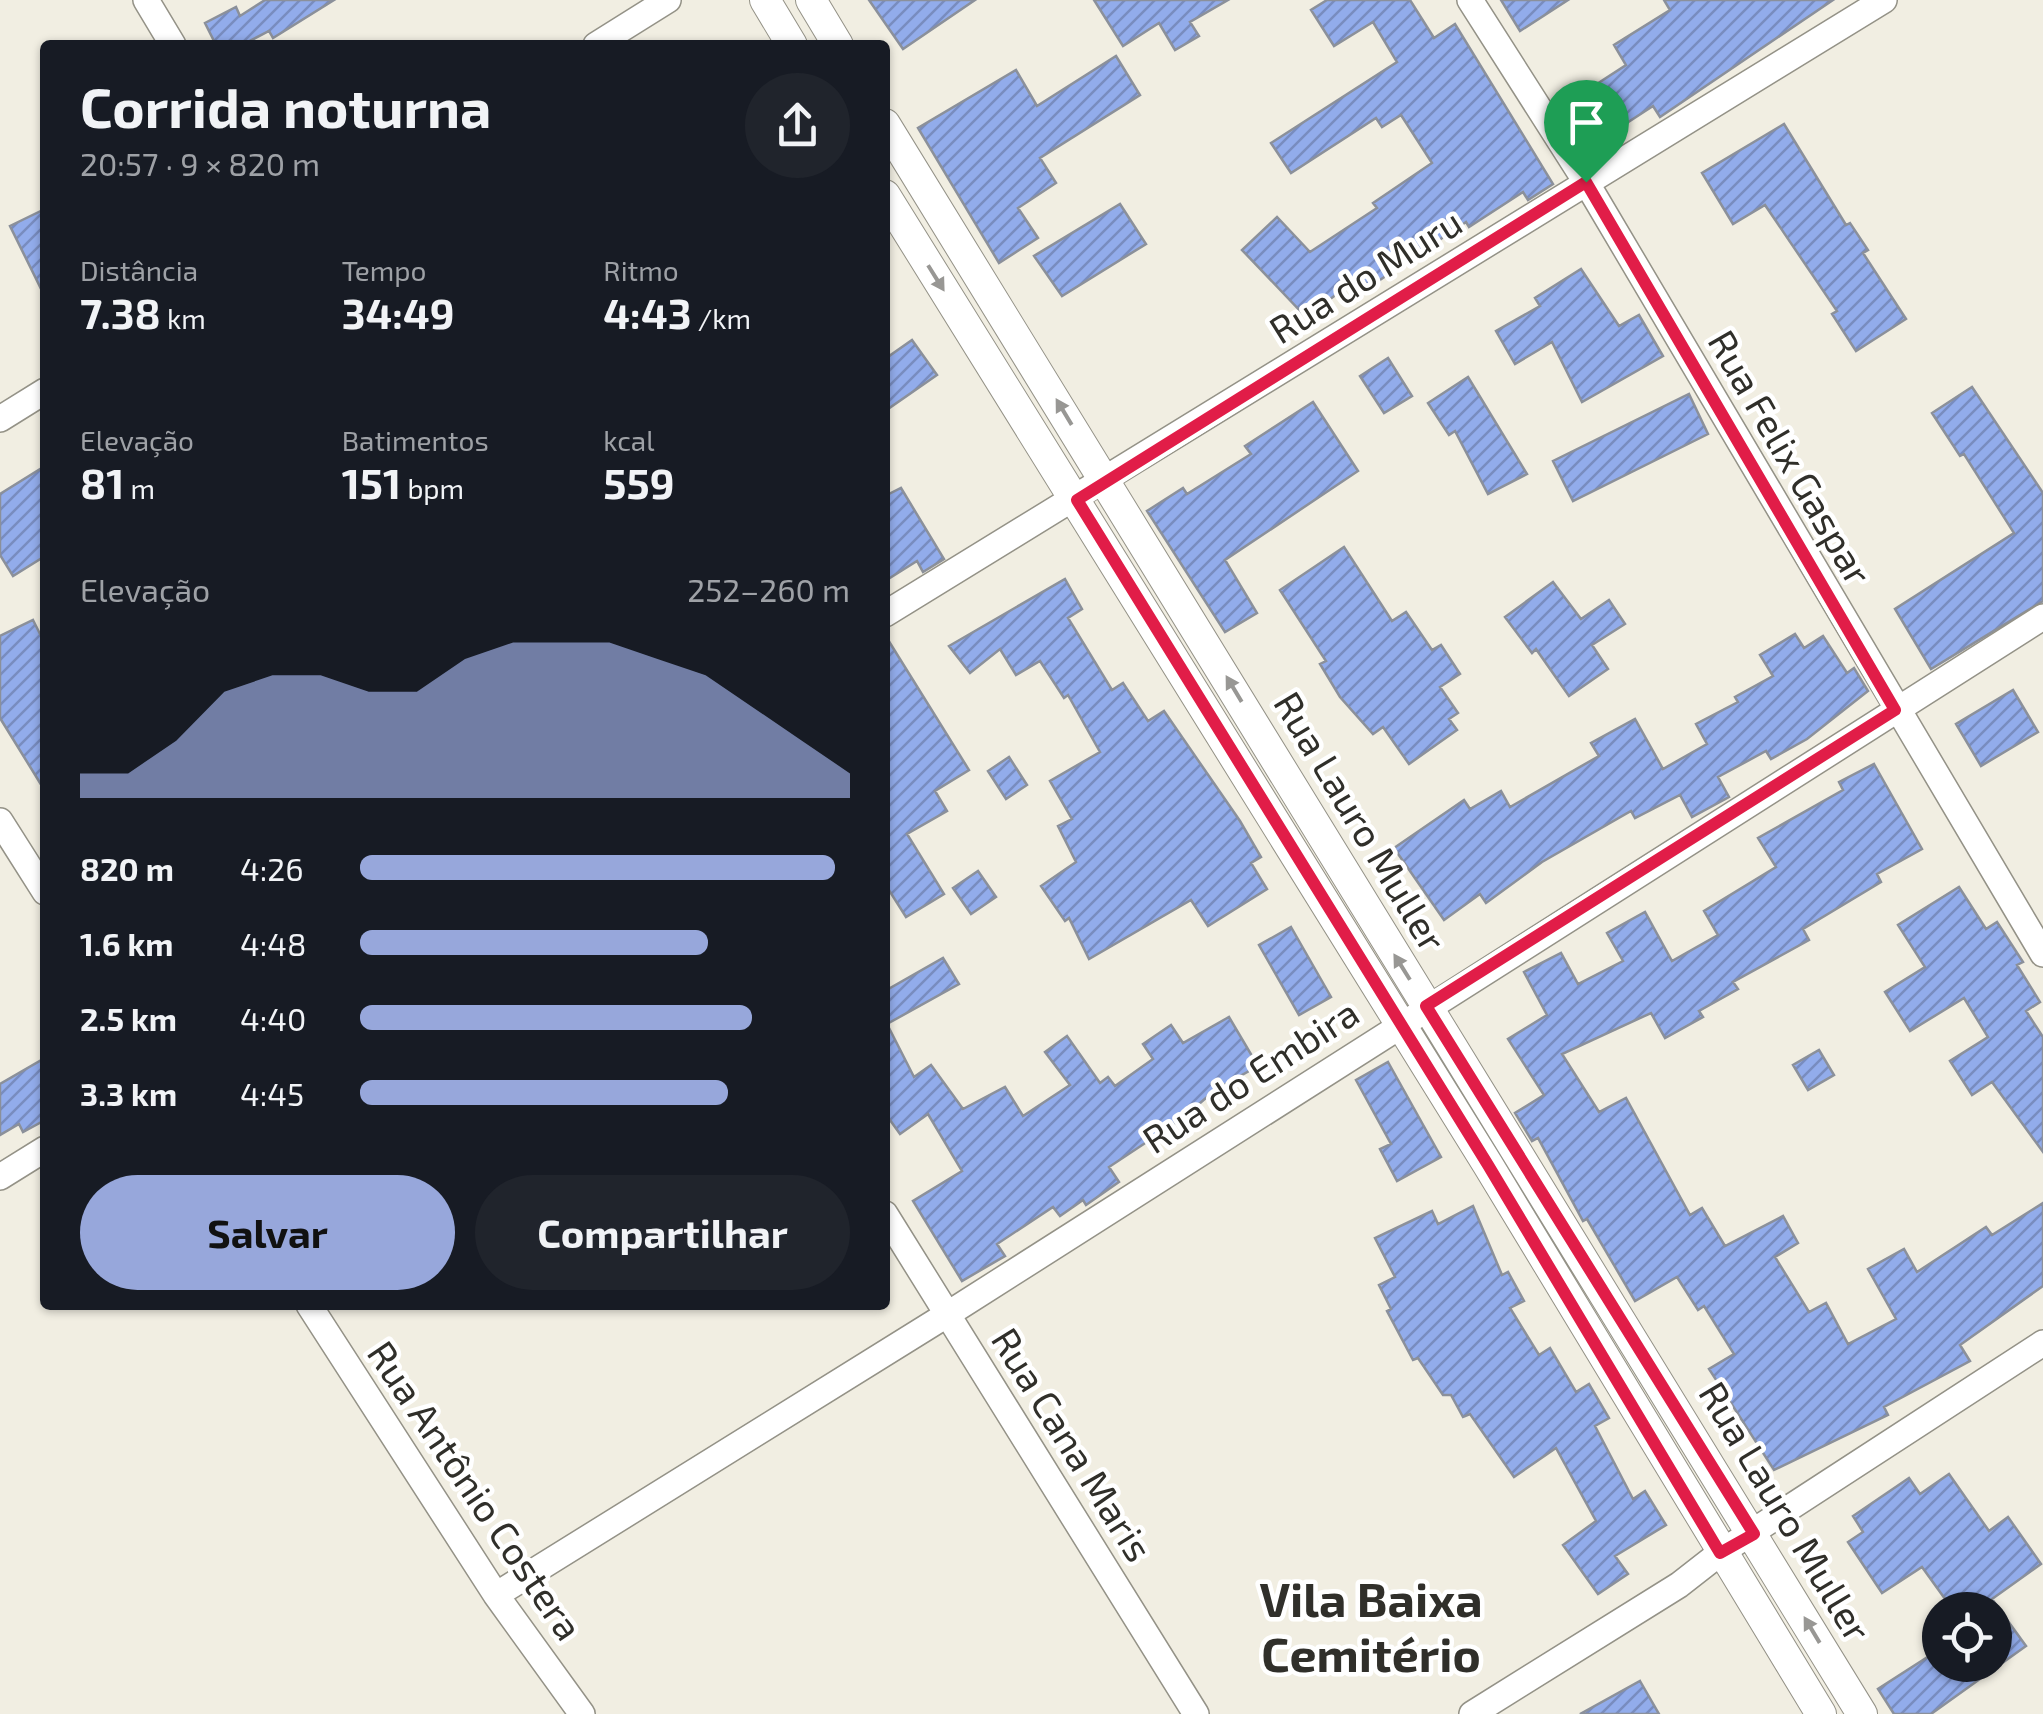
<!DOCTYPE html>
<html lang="pt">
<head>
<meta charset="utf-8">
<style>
	:root { --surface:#171b24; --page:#20242c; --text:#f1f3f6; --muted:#9ea1a6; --accent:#97a7db }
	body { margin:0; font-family:"Exo 2",sans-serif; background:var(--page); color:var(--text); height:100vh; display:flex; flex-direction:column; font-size:38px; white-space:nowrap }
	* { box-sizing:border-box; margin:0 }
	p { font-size:32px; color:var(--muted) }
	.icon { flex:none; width:55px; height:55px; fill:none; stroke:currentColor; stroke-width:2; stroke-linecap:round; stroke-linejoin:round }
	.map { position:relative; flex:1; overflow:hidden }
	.side { position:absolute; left:40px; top:40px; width:850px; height:1270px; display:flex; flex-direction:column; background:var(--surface); border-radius:10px; box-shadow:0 2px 8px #0004 }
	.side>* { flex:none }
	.controls { position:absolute; left:1922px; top:1592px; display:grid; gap:20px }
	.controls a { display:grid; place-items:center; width:90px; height:90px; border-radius:50%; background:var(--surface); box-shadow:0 2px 8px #0004; font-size:50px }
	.pin { position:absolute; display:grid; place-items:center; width:85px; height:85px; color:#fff; margin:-102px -42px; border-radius:50% 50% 50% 0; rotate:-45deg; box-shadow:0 0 10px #0007 }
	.pin .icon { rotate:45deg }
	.round { display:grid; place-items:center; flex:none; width:105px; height:105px; border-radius:52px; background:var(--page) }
	.overview { display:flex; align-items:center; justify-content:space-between; height:170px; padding:0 40px }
	h1 { font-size:55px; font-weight:700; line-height:75px }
	.metrics { display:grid; grid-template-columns:repeat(3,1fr); gap:15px; height:170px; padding:10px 40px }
	.metrics div { display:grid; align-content:center }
	.metrics b { font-size:42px; font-weight:700 }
	.metrics small { font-size:28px; font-weight:400 }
	.metrics p { font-size:28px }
	.chart { height:280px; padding:20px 40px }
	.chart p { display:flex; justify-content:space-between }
	.chart svg { width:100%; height:180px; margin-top:10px; fill:var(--accent); opacity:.7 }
	.primary-button { display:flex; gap:20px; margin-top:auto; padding:20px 40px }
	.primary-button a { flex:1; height:115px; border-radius:60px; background:var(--accent); color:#111; font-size:40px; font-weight:700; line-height:115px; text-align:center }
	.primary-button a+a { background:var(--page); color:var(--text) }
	ul { padding:0 40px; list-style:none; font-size:32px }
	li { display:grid; grid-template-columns:160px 120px 1fr; align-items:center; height:75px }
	li i { height:25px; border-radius:12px; background:var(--accent) }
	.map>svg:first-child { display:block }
	.building { fill:url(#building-hatch); stroke:#8b909a; stroke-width:2.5 }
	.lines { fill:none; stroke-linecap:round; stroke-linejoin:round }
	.minor-casing { stroke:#949287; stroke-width:28 }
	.tertiary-casing { stroke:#949287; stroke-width:32 }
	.minor { stroke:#fff; stroke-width:25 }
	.tertiary { stroke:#fff; stroke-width:30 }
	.oneway { fill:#989794 }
	.route-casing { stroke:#fff; stroke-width:20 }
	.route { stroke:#e11d48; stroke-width:12 }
	.labels { text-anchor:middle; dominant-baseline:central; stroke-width:9; stroke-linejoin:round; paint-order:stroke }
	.street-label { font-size:38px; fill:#302f2a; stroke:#fff }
	.district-label { font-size:48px; font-weight:bold; fill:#302f2a; stroke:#fff }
</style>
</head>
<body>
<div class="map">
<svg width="2043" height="1714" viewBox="0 0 2043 1714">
	<defs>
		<pattern id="building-hatch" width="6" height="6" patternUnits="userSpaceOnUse" patternTransform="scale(2.5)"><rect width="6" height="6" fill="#92aceb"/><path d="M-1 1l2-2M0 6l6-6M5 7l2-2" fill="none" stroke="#788cbf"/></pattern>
	</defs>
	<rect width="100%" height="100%" fill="#f1eee2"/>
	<path class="building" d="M265 0H334L273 38 269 31 242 45H216L205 23 236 7 240 16Z
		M869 0H975L903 49Z
		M1094 0H1228L1190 22 1199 36 1175 50 1159 23 1123 46Z
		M1327 0H1410L1434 38 1455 24 1553 184 1528 200 1523 192 1469 227 1466 222 1368 288 1361 276 1306 317 1242 250 1277 217 1310 252 1377 208 1373 203 1432 163 1401 115 1382 127 1376 118 1291 173 1271 143 1397 62 1373 22 1334 46 1311 10Z
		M1501 0H1568L1520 31Z
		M1664 0H1833L1660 117 1653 106 1596 143 1569 102 1626 65 1614 45 1670 10Z
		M1116 56 1140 95 1040 158 1056 183 1018 208 1038 238 999 263 918 128 1016 70 1037 106Z
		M1784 124 1846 225 1850 223 1868 250 1863 253 1906 319 1856 351 1832 314 1837 311 1765 205 1733 224 1702 173Z
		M1120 204 1146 244 1062 296 1034 256Z
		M45 209V297L10 226Z
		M1581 269 1619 326 1639 315 1663 356 1582 402 1552 342 1515 364 1496 331 1540 306 1535 298Z
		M912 340 937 375 885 411V359Z
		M1388 358 1412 396 1384 413 1360 376Z
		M1468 377 1527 474 1488 494 1455 431 1449 435 1428 403Z
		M1972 387 2043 493V601L1931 669 1895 609 2014 533 1964 454 1960 456 1932 413Z
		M1689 394 1708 434 1573 501 1553 461Z
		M1313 402 1358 471 1225 560 1257 613 1225 632 1147 511 1183 488 1187 494 1251 454 1245 446Z
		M45 466V556L13 576 0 555V494Z
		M901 488 944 559 923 572 917 561 885 581V496Z
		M1344 547 1392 621 1406 612 1432 650 1441 645 1460 674 1440 687 1458 713 1449 719 1457 730 1409 764 1383 727 1373 734 1340 697 1320 664 1326 661 1280 590Z
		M1065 579 1082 609 1068 618 1112 690 1123 683 1148 721 1164 711 1240 821 1261 857 1251 863 1267 889 1208 926 1191 900 1089 959 1069 918 1065 921 1041 886 1076 862 1058 826 1072 819 1050 781 1100 752 1068 695 1064 698 1040 661 1016 675 1000 649 970 673 949 646Z
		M1553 582 1581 619 1609 600 1625 624 1592 645 1608 669 1569 696 1536 649 1532 653 1505 617Z
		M33 620 45 644V791L0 718V636Z
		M1795 634 1804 648 1823 636 1847 673 1854 668 1868 691 1807 739 1771 759 1766 751 1718 777 1729 797 1692 817 1680 795 1635 818 1631 811 1542 862 1486 903 1480 894 1444 920 1394 848 1464 800 1470 809 1501 791 1510 807 1599 756 1591 743 1635 719 1663 769 1707 744 1696 724 1738 702 1735 697 1773 676 1760 655Z
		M885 635 969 770 935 791 947 811 907 834 944 894 906 917 885 884Z
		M2013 690 2038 732 1981 766 1956 724Z
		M1009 757 1027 785 1006 799 988 771Z
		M1874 764 1922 849 1877 874 1881 882 1803 929 1809 940 1733 982 1738 989 1699 1011 1703 1017 1665 1038 1651 1013 1562 1054 1599 1112 1626 1098 1690 1215 1702 1208 1725 1246 1783 1216 1798 1243 1775 1257 1809 1312 1826 1303 1848 1344 1896 1319 1868 1269 1904 1249 1917 1272 1986 1227 1992 1235 2043 1203V1286L1960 1345 1970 1361 1884 1407 1888 1415 1774 1470 1709 1369 1734 1354 1704 1306 1698 1310 1677 1277 1635 1301 1587 1219 1583 1221 1538 1138 1532 1141 1515 1113 1544 1095 1508 1039 1547 1015 1524 972 1561 953 1578 984 1623 961 1607 933 1645 912 1672 961 1718 935 1704 911 1776 867 1758 838 1843 790 1839 782Z
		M978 871 996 897 971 914 953 888Z
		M1959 887 1986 929 1997 922 2023 962 2017 965 2040 1002 2026 1011 2043 1037V1152L1992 1082 1972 1095 1950 1061 1988 1037 1964 998 1910 1031 1885 992 1925 967 1898 925Z
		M1291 927 1331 997 1299 1015 1259 945Z
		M943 958 959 984 887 1024 914 1077 931 1065 963 1109 1005 1087 1023 1116 1070 1085 1045 1052 1067 1036 1100 1083 1108 1077 1115 1086 1153 1059 1143 1044 1171 1025 1183 1043 1229 1017 1258 1066 1215 1090 1183 1118 1109 1167 1119 1182 1086 1205 1083 1200 1060 1216 1053 1207 997 1244 1005 1256 962 1281 913 1201 962 1171 928 1114 900 1134 885 1113V991Z
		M1819 1050 1834 1075 1808 1090 1793 1065Z
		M45 1058V1120L23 1132 19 1124 0 1135V1084Z
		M1388 1062 1441 1157 1397 1181 1380 1149 1391 1144 1356 1080Z
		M1473 1206 1502 1275 1508 1272 1524 1301 1510 1308 1539 1355 1550 1348 1576 1392 1589 1384 1609 1418 1595 1426 1633 1499 1645 1491 1666 1525 1615 1556 1628 1574 1598 1594 1563 1545 1596 1521 1556 1448 1514 1477 1470 1414 1463 1417 1451 1395H1443L1418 1358 1413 1360 1387 1311 1391 1309 1379 1285 1395 1277 1375 1238 1432 1211 1438 1224Z
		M1949 1474 1989 1531 2008 1517 2041 1564 1992 1599 2026 1646 1931 1714H1894L1878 1689 1940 1649V1665H1995V1610H1953L1922 1567 1882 1593 1848 1542 1863 1532 1853 1516 1909 1478 1920 1494Z
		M1640 1681 1659 1714H1580Z"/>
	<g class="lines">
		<defs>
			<path id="minor" d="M146 0 173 45
				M1470 0 1586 182 2043 954
				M596 45 668 0
				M0 419 45 391
				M885 614 1884 0
				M0 821 45 892
				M0 1177 45 1149
				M885 1214 1196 1714
				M309 1305 496 1595 582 1714
				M496 1595 948 1314 2043 617
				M1472 1714 1679 1585 1720 1553 2043 1343"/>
			<path id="tertiary" d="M765 0 792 45
				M811 0 838 45
				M885 124 1862 1714
				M885 195 1488 1165 1821 1714"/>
		</defs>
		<use href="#minor" class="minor-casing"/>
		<use href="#tertiary" class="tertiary-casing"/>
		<use href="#minor" class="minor"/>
		<use href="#tertiary" class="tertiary"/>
	</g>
	<defs><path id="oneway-solid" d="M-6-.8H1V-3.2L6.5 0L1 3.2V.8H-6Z" transform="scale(2.5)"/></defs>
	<g class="oneway">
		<use href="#oneway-solid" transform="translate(936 278) rotate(58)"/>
		<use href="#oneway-solid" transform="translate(1064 412) rotate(-121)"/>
		<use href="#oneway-solid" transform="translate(1234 689) rotate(-121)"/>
		<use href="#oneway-solid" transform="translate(1402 967) rotate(-122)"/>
		<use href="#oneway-solid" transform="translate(1812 1630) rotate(-121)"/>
	</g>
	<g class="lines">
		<defs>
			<path id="route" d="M1586 182 1895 710 1426 1006 1754 1534 1720 1553 1488 1165 1077 500Z"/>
		</defs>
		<use href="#route" class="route-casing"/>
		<use href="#route" class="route"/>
	</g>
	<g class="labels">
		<g class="street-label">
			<text transform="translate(1365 275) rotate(-32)">Rua do Muru</text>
			<text transform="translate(1791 457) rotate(60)">Rua Felix Gaspar</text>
			<text transform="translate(1361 821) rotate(59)">Rua Lauro Muller</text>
			<text transform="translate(1250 1075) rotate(-33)">Rua do Embira</text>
			<text transform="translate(1073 1444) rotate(58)">Rua Cana Maris</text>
			<text transform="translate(476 1490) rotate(56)">Rua Antônio Costera</text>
			<text transform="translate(1786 1511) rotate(59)">Rua Lauro Muller</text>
		</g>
		<g class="district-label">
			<text x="1371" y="1598">Vila Baixa<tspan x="1371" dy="55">Cemitério</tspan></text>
		</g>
	</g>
</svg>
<div class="controls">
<a><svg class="icon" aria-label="locate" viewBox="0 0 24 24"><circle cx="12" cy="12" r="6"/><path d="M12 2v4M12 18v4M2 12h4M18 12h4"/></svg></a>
</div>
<div class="pin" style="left:1586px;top:182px;background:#1e9e55"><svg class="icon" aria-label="arrive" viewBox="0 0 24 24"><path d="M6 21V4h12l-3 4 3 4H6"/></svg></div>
<section class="side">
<div class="overview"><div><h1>Corrida noturna</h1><p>20:57 · 9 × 820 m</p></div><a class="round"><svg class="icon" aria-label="share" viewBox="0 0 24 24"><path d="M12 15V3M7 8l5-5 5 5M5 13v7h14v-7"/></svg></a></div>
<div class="metrics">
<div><p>Distância</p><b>7.38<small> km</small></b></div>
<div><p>Tempo</p><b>34:49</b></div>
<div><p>Ritmo</p><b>4:43<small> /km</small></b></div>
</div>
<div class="metrics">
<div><p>Elevação</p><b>81<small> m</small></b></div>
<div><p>Batimentos</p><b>151<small> bpm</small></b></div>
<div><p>kcal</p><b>559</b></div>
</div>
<div class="chart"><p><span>Elevação</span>252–260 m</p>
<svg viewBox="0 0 160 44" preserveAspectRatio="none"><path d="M0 44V38L10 38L20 30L30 18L40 14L50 14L60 18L70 18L80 10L90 6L100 6L110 6L120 10L130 14L140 22L150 30L160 38V44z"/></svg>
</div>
<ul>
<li><b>820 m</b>4:26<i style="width:97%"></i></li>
<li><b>1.6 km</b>4:48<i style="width:71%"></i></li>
<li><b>2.5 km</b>4:40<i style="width:80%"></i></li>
<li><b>3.3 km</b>4:45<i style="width:75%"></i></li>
</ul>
<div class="primary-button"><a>Salvar</a><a>Compartilhar</a></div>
</section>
</div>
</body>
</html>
